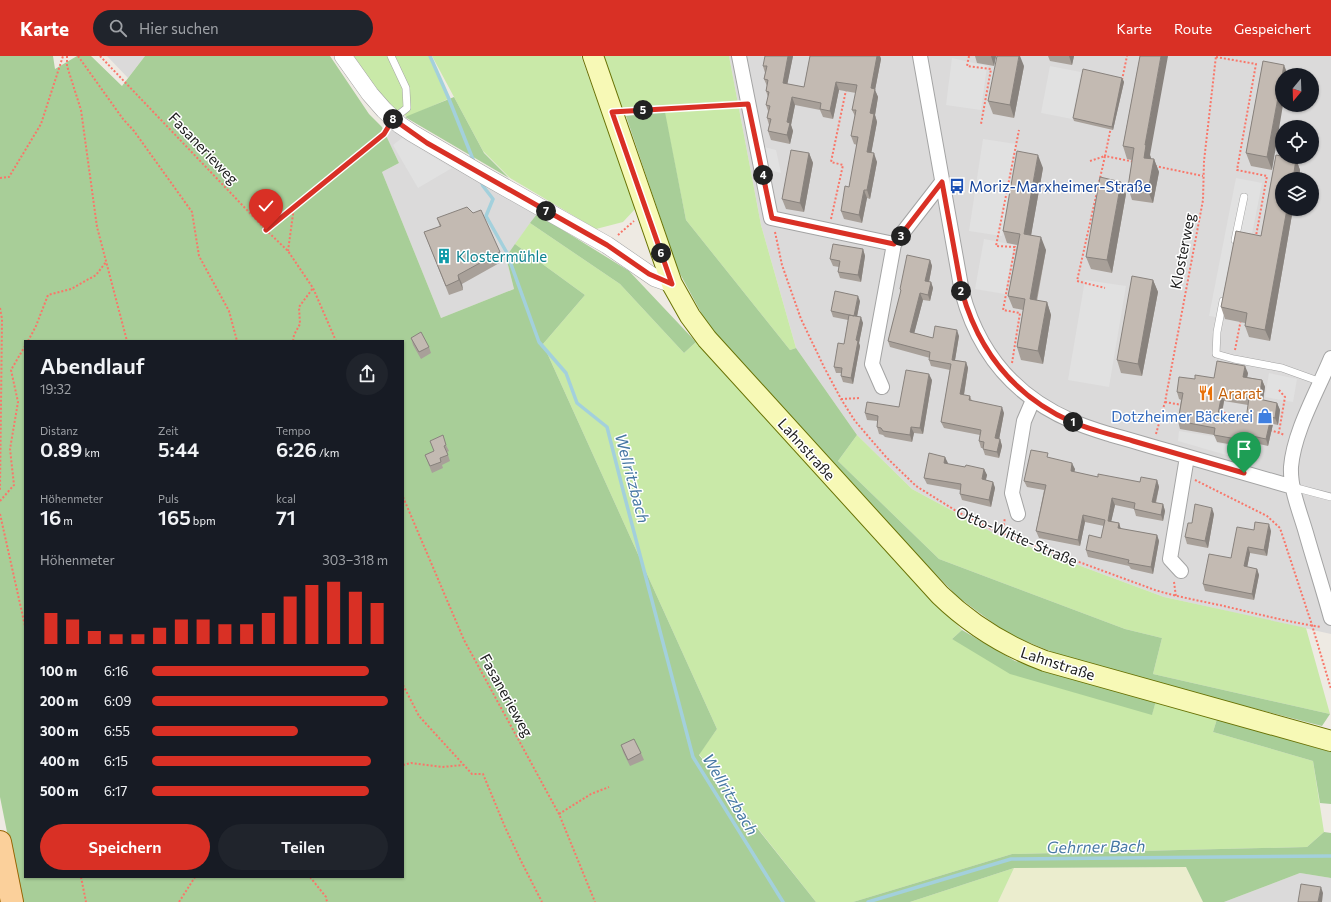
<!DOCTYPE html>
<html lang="de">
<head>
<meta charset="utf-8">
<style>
	:root { --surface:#171b24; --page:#20242c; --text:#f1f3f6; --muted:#9ea1a6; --accent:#d93025 }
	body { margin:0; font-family:Commissioner,sans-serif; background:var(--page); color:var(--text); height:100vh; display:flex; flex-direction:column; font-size:15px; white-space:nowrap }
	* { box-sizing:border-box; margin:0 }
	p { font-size:13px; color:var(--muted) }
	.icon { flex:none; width:22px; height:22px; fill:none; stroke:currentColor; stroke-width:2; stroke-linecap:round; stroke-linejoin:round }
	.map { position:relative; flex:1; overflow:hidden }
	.details { position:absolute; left:24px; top:284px; width:380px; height:538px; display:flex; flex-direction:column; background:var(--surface); border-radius:0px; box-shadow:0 1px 3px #0004 }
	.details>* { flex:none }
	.needle { width:26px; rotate:199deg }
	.buttons { position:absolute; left:1275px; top:12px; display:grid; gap:8px }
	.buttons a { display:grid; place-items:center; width:44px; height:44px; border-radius:50%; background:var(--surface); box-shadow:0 1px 3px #0004; font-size:20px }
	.pin { position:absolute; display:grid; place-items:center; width:34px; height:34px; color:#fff; margin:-41px -17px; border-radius:50% 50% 50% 0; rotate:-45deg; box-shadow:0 0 4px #0007 }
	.pin .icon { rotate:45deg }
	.km { position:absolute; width:20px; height:20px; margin:-10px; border-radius:50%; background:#222; color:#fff; font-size:11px; line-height:20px; text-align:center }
	.round { display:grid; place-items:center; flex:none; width:42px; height:42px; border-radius:21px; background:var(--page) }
	.summary { display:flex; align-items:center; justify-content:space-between; height:68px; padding:0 16px }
	h1 { font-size:22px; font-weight:600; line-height:30px }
	.metrics { display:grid; grid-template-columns:repeat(3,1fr); gap:6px; height:68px; padding:4px 16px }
	.metrics div { display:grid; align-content:center }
	.metrics b { font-size:20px; font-weight:600 }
	.metrics small { font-size:11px; font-weight:400 }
	.metrics p { font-size:11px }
	.chart { height:112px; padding:8px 16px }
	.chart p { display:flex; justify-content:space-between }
	.chart svg { width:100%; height:72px; margin-top:4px; stroke:var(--accent); stroke-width:6 }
	.button { display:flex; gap:8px; margin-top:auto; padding:8px 16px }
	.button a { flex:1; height:46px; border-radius:24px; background:var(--accent); color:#fff; font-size:16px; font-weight:600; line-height:46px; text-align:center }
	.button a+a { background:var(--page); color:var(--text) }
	ul { padding:0 16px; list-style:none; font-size:13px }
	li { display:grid; grid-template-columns:64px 48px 1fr; align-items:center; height:30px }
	li i { height:10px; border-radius:5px; background:var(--accent) }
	header { display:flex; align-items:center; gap:24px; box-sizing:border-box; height:56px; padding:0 20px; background:var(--accent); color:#fff }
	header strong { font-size:19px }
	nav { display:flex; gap:22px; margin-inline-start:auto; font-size:14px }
	.search { width:280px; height:36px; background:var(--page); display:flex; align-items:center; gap:10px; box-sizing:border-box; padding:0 14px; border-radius:22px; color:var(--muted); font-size:15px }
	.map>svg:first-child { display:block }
	.residential { fill:#dbdada; fill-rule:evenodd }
	.farmland { fill:#ebedce }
	.grass { fill:#c9e9a8 }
	.forest { fill:#a8ce98; fill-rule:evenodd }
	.parking { fill:#e1e1e1 }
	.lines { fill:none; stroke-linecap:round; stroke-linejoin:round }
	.stream { stroke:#a3d0dc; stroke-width:3.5 }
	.service-casing { stroke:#a4a4a4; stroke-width:8 }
	.minor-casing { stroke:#a4a4a4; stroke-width:16 }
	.tertiary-casing { stroke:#a4a4a4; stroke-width:18 }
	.secondary-casing { stroke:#697305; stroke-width:22 }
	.primary-casing { stroke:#966200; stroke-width:24 }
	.path { stroke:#f97669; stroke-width:2; stroke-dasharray:2 2; stroke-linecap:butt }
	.service { stroke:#fff; stroke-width:7 }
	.minor { stroke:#fff; stroke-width:14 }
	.tertiary { stroke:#fff; stroke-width:17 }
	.secondary { stroke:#f7f9b6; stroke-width:20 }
	.primary { stroke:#fbd09b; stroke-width:22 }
	.wall { fill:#a8a099; fill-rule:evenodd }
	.shaded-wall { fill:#88827d }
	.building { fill:#c3bab2; stroke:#88827d; fill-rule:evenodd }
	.route-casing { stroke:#fff; stroke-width:8 }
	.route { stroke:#d93025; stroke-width:5 }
	.labels { text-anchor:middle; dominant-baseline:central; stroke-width:3; stroke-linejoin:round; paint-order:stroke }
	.street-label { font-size:15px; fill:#1d1d1d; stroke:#fff }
	.transit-label { font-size:15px; fill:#164399; stroke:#fff; text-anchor:start }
	.culture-label { font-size:15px; fill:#0d838f; stroke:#fff; text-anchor:start }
	.food-label { font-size:15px; fill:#c56008; stroke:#fff; text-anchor:start }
	.shop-label { font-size:15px; fill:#366cbe; stroke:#fff; text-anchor:end }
	.water-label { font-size:16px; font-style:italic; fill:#4778a4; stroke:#fff }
</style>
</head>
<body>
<header>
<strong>Karte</strong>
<div class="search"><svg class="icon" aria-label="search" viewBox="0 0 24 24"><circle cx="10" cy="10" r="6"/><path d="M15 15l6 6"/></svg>Hier suchen</div>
<nav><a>Karte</a><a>Route</a><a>Gespeichert</a></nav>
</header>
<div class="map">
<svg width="1331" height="846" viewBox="0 0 1331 846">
	<rect width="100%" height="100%" fill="#eeeae3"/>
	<path class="residential" d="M107 0H145L128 22Z
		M729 0H1331V578L1164 541 997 479 912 433 857 379 796 292 761 169ZM1282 19H1312V49H1282ZM1282 71H1312V101H1282ZM1282 123H1312V153H1282Z
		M391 73 537 158 506 201 514 233 441 262 382 116 399 107 385 78Z
		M1300 817 1331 822V846H1224Z"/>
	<path class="farmland" d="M1186 811 1203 846H998L1014 812Z"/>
	<path class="grass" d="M354 0H430L448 43 408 61 386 49Z
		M432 0H581L636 152 623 166 596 173 510 122 483 95Z
		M602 0H729L761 169 796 292 790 294 686 164 663 49 620 52Z
		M530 167 620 228 684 297 696 286 962 574 952 583 1152 658 1156 645 1217 663 1213 676 1313 705 1324 776 1307 791 1012 798 853 846H816L699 698 717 673 543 288 585 239 515 188Z
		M857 379 912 433 997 479 1164 541 1306 572 1330 658 1153 618 1162 582 1125 573 939 503 838 405Z
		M1014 812 998 846H910Z"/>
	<path class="forest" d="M0 0H53L55 13 77 0H91L122 30 145 0H330L369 58 382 71 399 107 382 116 441 262 514 233 506 201 515 188 585 239 543 288 717 673 699 699 816 846H21L0 741ZM25 285H403V821H25Z
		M454 41 484 97 509 122 405 61Z
		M665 56 686 164 790 294 796 292 857 379 838 405 939 503 1125 573 1162 582 1153 618 1330 658 1322 670 1079 607 1008 578 958 541 890 471 711 275 678 214 626 60Z
		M537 158 629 215 696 286 684 297 620 228 530 167Z
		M962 574 1015 605 1156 645 1152 659 1010 618 952 583Z
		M1217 663 1331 696V748L1320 747 1313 705 1213 676Z
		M1324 776 1331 777V822L1300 817 1224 846H1203L1186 811 1014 812 910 846H853L1012 798 1307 791Z"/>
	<path class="parking" d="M952 2 987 10 981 54 946 49Z
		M1050 10 1081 16 1072 63 1041 57Z
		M402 82 452 112 418 132 393 89Z
		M983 83 1016 88 1002 180 969 175Z
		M764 91 776 94 781 117 769 114Z
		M1236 122 1262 127 1250 188 1238 187 1224 262 1209 260Z
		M984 183 1014 189 1005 238 975 233Z
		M1085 224 1126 230 1109 331 1068 324Z
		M1269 317 1297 323 1293 346 1265 341Z
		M1179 375 1217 381V387L1254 394V407L1178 385Z"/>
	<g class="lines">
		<path class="stream" d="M430 0 449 43 474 106
			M481 125 483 130 493 143 486 160 507 197 539 286 566 317 577 347 607 371 624 438 693 701 783 846
			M868 846 1011 803 1331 800"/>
		<defs>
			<path id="service" d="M391 0 406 32 407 52 393 63
				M1235 184 1244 141
				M1223 245 1217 276 1216 298 1234 303 1282 312 1321 326
				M1293 431 1331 441"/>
			<path id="minor" d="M739 0 771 162 894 188
				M920 0 962 236C978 296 1014 340 1072 365 1085 371 1099 375 1112 379 1131 384 1149 390 1168 395 1210 407 1251 419 1293 431
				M1331 302C1317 336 1294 375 1291 411 1290 433 1300 456 1306 477 1314 505 1323 533 1331 562
				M882 331 872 308 894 188 942 126
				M1018 458 1012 437 1024 365 1033 344
				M1181 515 1170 503 1187 401"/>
			<path id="tertiary" d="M343 0 370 38 384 54 400 69 412 77 485 120 607 189 655 222 672 228"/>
			<path id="secondary" d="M593 0 672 228 690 260 707 283 940 539C971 569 1005 590 1045 605L1331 685"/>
			<path id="primary" d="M0 786 12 846"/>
		</defs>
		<use href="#service" class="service-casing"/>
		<use href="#minor" class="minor-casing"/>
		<use href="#tertiary" class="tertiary-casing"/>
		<use href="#secondary" class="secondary-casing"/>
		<use href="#primary" class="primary-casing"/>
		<path class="path" d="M67 0V10L81 54 97 171 127 285
			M78 0 123 63 134 75 192 156 199 200 229 255 237 285
			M100 0 266 174 288 195 313 232 336 285
			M969 0 967 10 991 13 981 68
			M1216 1 1256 8 1237 114 1267 120 1256 180
			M1122 24 1127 0
			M628 55 735 48
			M1111 71 1105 100 1135 106
			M1090 105 1105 100 1077 225 1105 232
			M1155 110 1203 120
			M0 122 9 121 41 68 63 0
			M831 163 843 109 831 106 846 34
			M266 174 384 78 386 74
			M775 176 782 209 801 263 824 311 841 343 855 365 886 401 916 430 958 456 987 471 1022 485 1155 534C1178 541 1201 545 1224 550 1257 558 1289 566 1321 571
			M618 179 634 165
			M288 195 294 151
			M0 252 2 263 0 434
			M28 285 36 270 48 239 71 233 96 219 106 206
			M293 285 294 279 300 268 299 251 313 232
			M1235 294 1241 263
			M1012 307 1020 257 1003 254 1015 191 996 190 1019 74
			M1279 334 1285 341 1279 376
			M841 343 861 342
			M1165 346 1182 349
			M1220 356 1226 357V361
			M1270 374 1285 379
			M1156 378 1165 346 1203 144 1204 105 1216 0
			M1249 405 1255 385
			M1195 424 1267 460 1280 472 1312 569 1331 633
			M403 441 464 584 559 758 595 846
			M0 445 14 429 10 393 18 346 11 314 25 290
			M0 458 25 570
			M1002 477 1005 462
			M1174 526 1176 541
			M403 629 419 660 472 718H483L505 771 521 805 542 846
			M403 709 411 707 442 711 463 709
			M559 758 591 738 609 731
			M81 821 86 846
			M310 821 326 841 327 846
			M179 846 195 821"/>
		<use href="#service" class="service"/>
		<use href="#minor" class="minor"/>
		<use href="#tertiary" class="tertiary"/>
		<use href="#secondary" class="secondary"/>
		<use href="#primary" class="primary"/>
	</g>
	<path class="wall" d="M793 0 787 28 804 31 810 0H880L881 3 875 34 878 41 875 59 877 66 871 97 877 106 870 143 867 142 862 167 844 163 841 155 849 131 857 89 854 88 851 80 855 60 852 54 856 37 839 34 833 63 823 61 820 54 795 49 791 69 793 75 790 88 771 84 768 75 769 69 767 62 768 55 766 49 768 41 766 35 767 30 764 23 765 17 763 10Z
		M975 0H996L994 10 977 7Z
		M1048 0H1074L1072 9 1050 5Z
		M1140 0 1150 99 1151 103H1154L1159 116 1153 147 1132 144 1128 131 1132 104 1127 103 1123 90Z
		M1263 5 1272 114 1251 110 1246 97Z
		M1024 10 1014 62 993 58 988 45Z
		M1122 22 1124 26 1113 74 1074 65 1073 62Z
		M809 97 813 107 804 156 786 153 782 143Z
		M1276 99 1296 103 1300 114 1299 123H1282V153H1293L1270 285 1249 281 1245 270V267L1225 263 1221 251 1236 175 1261 180Z
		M1043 112 1031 179 1046 194 1037 245 1047 246 1051 259 1043 308 1021 304 1017 291 1023 254 1013 252 1008 240 1017 189 1007 187 1003 175Z
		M1126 138 1112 217 1091 213 1086 201Z
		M437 162 500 196 503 205 462 228 463 234 449 239 424 176 440 171Z
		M863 193 865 200 861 226 840 222 838 216 839 211 833 210 830 203Z
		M930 204 932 210 929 226H931L933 232 930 245 923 244 914 277 933 282 959 280 955 304 966 306 968 312 964 339 970 340 972 345 1004 357 999 383H1000L1002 390 999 402 985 399 983 393V392H981L979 385 980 379 944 372 941 366 950 314 931 310 929 304 930 302 890 291 888 285 901 235 900 233Z
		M1153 224 1158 236 1142 320 1121 317 1117 304Z
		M860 245 857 260 863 267 859 287 860 290 853 328 843 326 841 320V317H836L834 311 844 288 848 264 833 261 831 255Z
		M411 282 429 291 431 297 421 303 413 289Z
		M1248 317 1247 321 1262 324 1265 331 1263 344 1277 347 1280 354 1278 369 1273 368 1268 390 1246 385 1245 391 1217 386 1214 379 1180 373 1178 365 1181 344 1179 343 1177 336 1195 323 1214 322ZM1224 345 1248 349 1246 363 1222 359Z
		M932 324 923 378 914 377 912 386 885 381 883 379 879 378 877 371 878 365 867 364 865 357 899 351Z
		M430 385 446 389 449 395 447 396 450 405 442 409 443 412 432 417 425 399 434 395Z
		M945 401 947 408 965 411 984 413 987 419 986 424 993 426 995 432 991 451 962 444 960 438V434L927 428 924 422Z
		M1050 402 1075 413 1074 416 1098 421 1140 426 1157 424 1159 431 1156 447 1163 448 1165 455 1163 465 1136 460 1134 453 1115 449 1111 465 1119 467 1121 473 1157 479 1159 485 1153 518 1131 513 1129 510 1088 501 1086 494 1101 482 1104 470 1085 466 1080 490 1039 482 1036 475 1044 434 1027 431 1024 425Z
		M1214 458 1208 492 1187 488 1185 481Z
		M1254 474 1271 475 1267 500 1250 497 1247 511 1257 513 1259 519 1254 544 1205 535 1203 528 1231 502Z
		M621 689 641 697 644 704 630 710 623 696Z"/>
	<path class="shaded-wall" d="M788 0H793L786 35 783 27Z
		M877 0H880L881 3 875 34 878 41 875 59 877 66 870 104 867 96 870 57 871 32Z
		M991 0H996L994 10Z
		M1019 0H1020L1024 10 1014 62 1010 49Z
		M1069 0H1074L1072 9Z
		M1161 0H1168L1150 99 1151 102 1149 114 1144 102 1145 89Z
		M1284 9 1288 19H1282Z
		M1282 19V49H1283L1272 114 1267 101Z
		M1122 22 1124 26 1113 74 1112 71Z
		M836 26 839 34 833 63 830 55Z
		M792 41 795 49 791 69 793 75 790 88 787 79V66Z
		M809 97 813 107 804 156 800 147Z
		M874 97 877 106 870 143 867 134Z
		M1038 99 1043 112 1029 191 1024 178Z
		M1154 103 1159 116 1153 147 1148 135Z
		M1296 103 1300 114 1299 123H1293Z
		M1121 126 1126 138 1112 217 1107 204Z
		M864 134 867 142 862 167 859 159Z
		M1287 153H1293L1270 285 1265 274Z
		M1041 181 1046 194 1034 256 1030 243Z
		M863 193 865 200 861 226 858 219Z
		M930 204 932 210 928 231 925 225Z
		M458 219 462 228 463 234 459 224Z
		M1153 224 1158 236 1142 320 1138 308Z
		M931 226 933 232 930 245 928 239Z
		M920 237 923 244 913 282 910 276Z
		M858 240 860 245 856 266 854 260Z
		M1047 246 1051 259 1043 308 1038 295Z
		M861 261 863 267 859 287 860 290 853 328 851 322 856 284Z
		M957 274 959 280 954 310 952 304Z
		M966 306 968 312 963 344 960 338Z
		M1245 310 1248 317 1246 328 1243 321Z
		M929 318 932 324 923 378 920 372Z
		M1262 324 1265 331 1262 351 1259 343Z
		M1222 337 1224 345 1220 366 1218 358Z
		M1277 347 1280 354 1278 369 1275 362Z
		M1002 351 1004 357 998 389 995 382Z
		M1271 361 1273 368 1268 390 1266 383Z
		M911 371 914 377 912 386 910 379Z
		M1243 378 1246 385 1245 391 1242 384Z
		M1000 383 1002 390 999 402 997 396Z
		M945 401 948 407 946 414 944 407Z
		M1072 407 1075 413 1073 422 1071 415Z
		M984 413 987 419 984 430 982 423Z
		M1157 424 1159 431 1154 453 1152 446Z
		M993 426 995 432 991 451 989 444Z
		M1112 442 1115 449 1110 471 1108 465Z
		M1163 448 1165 455 1163 465 1161 459Z
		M1212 452 1214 458 1208 492 1205 485Z
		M1083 459 1085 466 1080 490 1078 484Z
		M1119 467 1121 474 1118 472Z
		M1269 468 1271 475 1267 500 1264 494Z
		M1157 479 1159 485 1153 518 1151 511Z
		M1248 491 1250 497 1246 517 1244 510Z
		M1257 513 1259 519 1254 544 1252 538Z
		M1321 831 1323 837 1322 846H1318Z"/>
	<path class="building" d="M765 0H788L783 27 804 31 810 0H877L871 32 875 33 870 57 874 58 867 96 874 97 867 134H864L859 159 841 155 845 130 849 131 858 81 851 80 856 54H852L857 29 836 26 830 55 820 53 821 47 792 41 787 66 790 67 787 79 768 75 771 63 767 62 770 50 766 49 769 36 766 35 768 24 764 23 767 10H763Z
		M997 0H1019L1010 49 988 45Z
		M1140 0H1161L1145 89H1146L1144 102 1154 103 1148 135 1128 131 1134 92 1123 90Z
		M1263 5 1284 9 1267 101 1246 97Z
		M1083 13 1122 22 1112 71 1073 62Z
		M791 94 809 97 800 147 782 143Z
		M1017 95 1038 99 1024 178 1041 181 1030 243 1047 246 1038 295 1017 291 1025 243 1008 240 1020 178 1003 175Z
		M1276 99 1296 103 1293 123H1282V153H1287L1265 274 1245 270 1247 257 1221 251 1236 175 1261 180Z
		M1100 121 1121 126 1107 204 1086 201Z
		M467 151 473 157 481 154 500 196 458 219 459 224 446 230 424 176 441 170 437 162Z
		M833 188 863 193 858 219 838 216 840 205 830 203Z
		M907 199 930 204 925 225 931 226 928 239 920 237 910 276 933 282 935 270 957 274 952 304 966 306 960 338 970 340 969 344 1002 351 995 382 1000 383 997 396 983 393 984 386 979 385 981 374 941 366 951 308 929 304 930 296 888 285 901 234 900 233Z
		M1132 220 1153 224 1138 308 1117 304Z
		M835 235 858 240 854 260 831 255Z
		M849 259 861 261 856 284 858 285 851 322 841 320 842 312 834 311 838 287 844 288Z
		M421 276 429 291 419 296 411 282Z
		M1217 305 1245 310 1243 321 1262 324 1259 343 1277 347 1275 362 1271 361 1266 383 1243 378 1242 384 1214 379 1215 372 1178 365 1183 337 1177 336 1179 321 1195 323V319L1214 322ZM1222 337 1249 342 1246 363 1218 358Z
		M906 314 929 318 920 372 911 371 910 379 883 375 881 372 877 371 878 360 865 357 867 346 899 351Z
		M443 379 446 389 444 390 448 399 440 402 441 406 430 410 425 399 434 395 430 385Z
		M1031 394 1048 397 1047 401 1072 407 1071 415 1098 421V418L1140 426 1141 421 1157 424 1152 446 1163 448 1161 459 1134 453 1135 447 1112 442 1108 465 1119 467 1118 472 1157 479 1151 511 1128 507 1129 504 1086 494 1089 479 1101 482 1105 464 1083 459 1078 484 1036 475 1046 429 1024 425Z
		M929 397 945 401 944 407 965 411 966 409 984 413 982 423 993 426 989 444 960 438 961 428 924 422Z
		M1195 448 1212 452 1205 485 1185 481 1188 467H1192Z
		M1255 466 1269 468 1264 494 1248 491 1244 510 1257 513 1252 538 1203 528 1209 498 1231 502 1237 471 1254 474Z
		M634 683 641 697 628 704 621 689Z
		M1301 828 1321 831 1318 846H1298Z"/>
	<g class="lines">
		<defs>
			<path id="route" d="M266 174 384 78 393 63 427 87 607 189 649 218 672 228 612 56 748 48 772 162 894 188 942 126 962 236C979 296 1014 340 1072 366 1091 374 1113 379 1133 385 1170 396 1207 406 1244 417"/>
		</defs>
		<use href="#route" class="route-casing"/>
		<use href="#route" class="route"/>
	</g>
	<defs>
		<symbol id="bus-bare" viewBox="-9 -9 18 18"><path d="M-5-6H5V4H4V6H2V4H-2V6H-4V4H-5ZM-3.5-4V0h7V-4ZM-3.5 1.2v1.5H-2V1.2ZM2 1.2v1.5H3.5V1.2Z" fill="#1a4fb4" stroke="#fff" stroke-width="2.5" paint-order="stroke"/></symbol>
		<symbol id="building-bare" viewBox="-9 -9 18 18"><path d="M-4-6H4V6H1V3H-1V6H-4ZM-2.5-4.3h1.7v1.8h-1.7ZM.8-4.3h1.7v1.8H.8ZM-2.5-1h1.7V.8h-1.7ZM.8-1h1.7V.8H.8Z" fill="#0f9aa8" stroke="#fff" stroke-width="2.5" paint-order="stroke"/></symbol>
		<symbol id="restaurant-bare" viewBox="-9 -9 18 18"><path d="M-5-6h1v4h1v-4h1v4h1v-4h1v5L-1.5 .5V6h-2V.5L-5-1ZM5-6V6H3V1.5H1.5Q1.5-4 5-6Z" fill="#e8710a" stroke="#fff" stroke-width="2.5" paint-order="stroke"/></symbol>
		<symbol id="shop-bare" viewBox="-9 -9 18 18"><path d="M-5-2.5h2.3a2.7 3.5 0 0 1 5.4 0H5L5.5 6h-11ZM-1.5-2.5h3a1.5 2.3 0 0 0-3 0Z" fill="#3f7fe0" stroke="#fff" stroke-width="2.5" paint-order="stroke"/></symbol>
	</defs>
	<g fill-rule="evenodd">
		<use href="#bus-bare" x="946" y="119" width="22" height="22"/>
		<use href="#building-bare" x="433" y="189" width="22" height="22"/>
		<use href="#restaurant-bare" x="1195" y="326" width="22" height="22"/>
		<use href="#shop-bare" x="1254" y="349" width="22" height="22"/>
	</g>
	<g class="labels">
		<g class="street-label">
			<text transform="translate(204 92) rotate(46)">Fasanerieweg</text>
			<text transform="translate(1182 195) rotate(-79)">Klosterweg</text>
			<text transform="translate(807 393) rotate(48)">Lahnstraße</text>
			<text transform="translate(1017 480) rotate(23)">Otto-Witte-Straße</text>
			<text transform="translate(1058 607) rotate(18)">Lahnstraße</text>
			<text transform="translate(507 639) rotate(61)">Fasanerieweg</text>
		</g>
		<g class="transit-label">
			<text x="969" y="130">Moriz-Marxheimer-Straße</text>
		</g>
		<g class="culture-label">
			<text x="456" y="200">Klostermühle</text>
		</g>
		<g class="food-label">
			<text x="1218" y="337">Ararat</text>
		</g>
		<g class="shop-label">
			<text x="1253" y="360">Dotzheimer Bäckerei</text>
		</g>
		<g class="water-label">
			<text transform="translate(633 422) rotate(75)">Wellritzbach</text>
			<text transform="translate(731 738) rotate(59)">Wellritzbach</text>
			<text transform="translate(1096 790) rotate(-1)">Gehrner Bach</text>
		</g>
	</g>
</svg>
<div class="buttons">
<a><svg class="needle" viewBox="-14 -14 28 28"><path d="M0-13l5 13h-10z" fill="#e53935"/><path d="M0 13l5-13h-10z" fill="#9ea1a6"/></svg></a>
<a><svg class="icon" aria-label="locate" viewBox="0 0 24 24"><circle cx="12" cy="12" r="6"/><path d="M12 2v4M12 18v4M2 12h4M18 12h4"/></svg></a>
<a><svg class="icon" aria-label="layers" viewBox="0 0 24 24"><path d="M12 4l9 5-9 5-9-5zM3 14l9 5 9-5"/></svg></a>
</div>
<div class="pin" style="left:1244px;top:417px;background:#1e9e55"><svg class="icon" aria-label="arrive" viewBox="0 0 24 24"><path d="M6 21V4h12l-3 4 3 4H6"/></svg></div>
<div class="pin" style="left:266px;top:174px;background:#d93025"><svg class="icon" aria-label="check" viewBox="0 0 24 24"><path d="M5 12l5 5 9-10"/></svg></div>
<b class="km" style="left:1073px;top:366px">1</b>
<b class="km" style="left:961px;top:235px">2</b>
<b class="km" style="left:901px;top:180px">3</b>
<b class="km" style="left:763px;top:119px">4</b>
<b class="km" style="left:643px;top:54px">5</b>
<b class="km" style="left:661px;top:197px">6</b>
<b class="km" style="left:546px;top:155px">7</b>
<b class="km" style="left:393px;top:63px">8</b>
<section class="details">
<div class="summary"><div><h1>Abendlauf</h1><p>19:32</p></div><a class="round"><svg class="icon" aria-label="share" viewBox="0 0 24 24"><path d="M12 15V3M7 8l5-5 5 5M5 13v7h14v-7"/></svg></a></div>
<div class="metrics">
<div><p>Distanz</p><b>0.89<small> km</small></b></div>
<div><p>Zeit</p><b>5:44</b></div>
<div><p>Tempo</p><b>6:26<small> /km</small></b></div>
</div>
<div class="metrics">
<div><p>Höhenmeter</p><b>16<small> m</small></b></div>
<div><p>Puls</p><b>165<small> bpm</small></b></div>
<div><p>kcal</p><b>71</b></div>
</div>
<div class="chart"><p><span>Höhenmeter</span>303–318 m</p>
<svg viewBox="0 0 160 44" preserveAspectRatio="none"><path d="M5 44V25M15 44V29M25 44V36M35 44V38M45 44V38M55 44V34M65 44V29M75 44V29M85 44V32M95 44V32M105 44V25M115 44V15M125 44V8M135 44V6M145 44V12M155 44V19"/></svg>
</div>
<ul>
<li><b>100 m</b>6:16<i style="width:92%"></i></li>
<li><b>200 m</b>6:09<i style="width:100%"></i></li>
<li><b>300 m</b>6:55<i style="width:62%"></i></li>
<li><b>400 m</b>6:15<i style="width:93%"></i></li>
<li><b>500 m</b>6:17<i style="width:92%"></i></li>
</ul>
<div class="button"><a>Speichern</a><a>Teilen</a></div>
</section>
</div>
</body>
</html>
